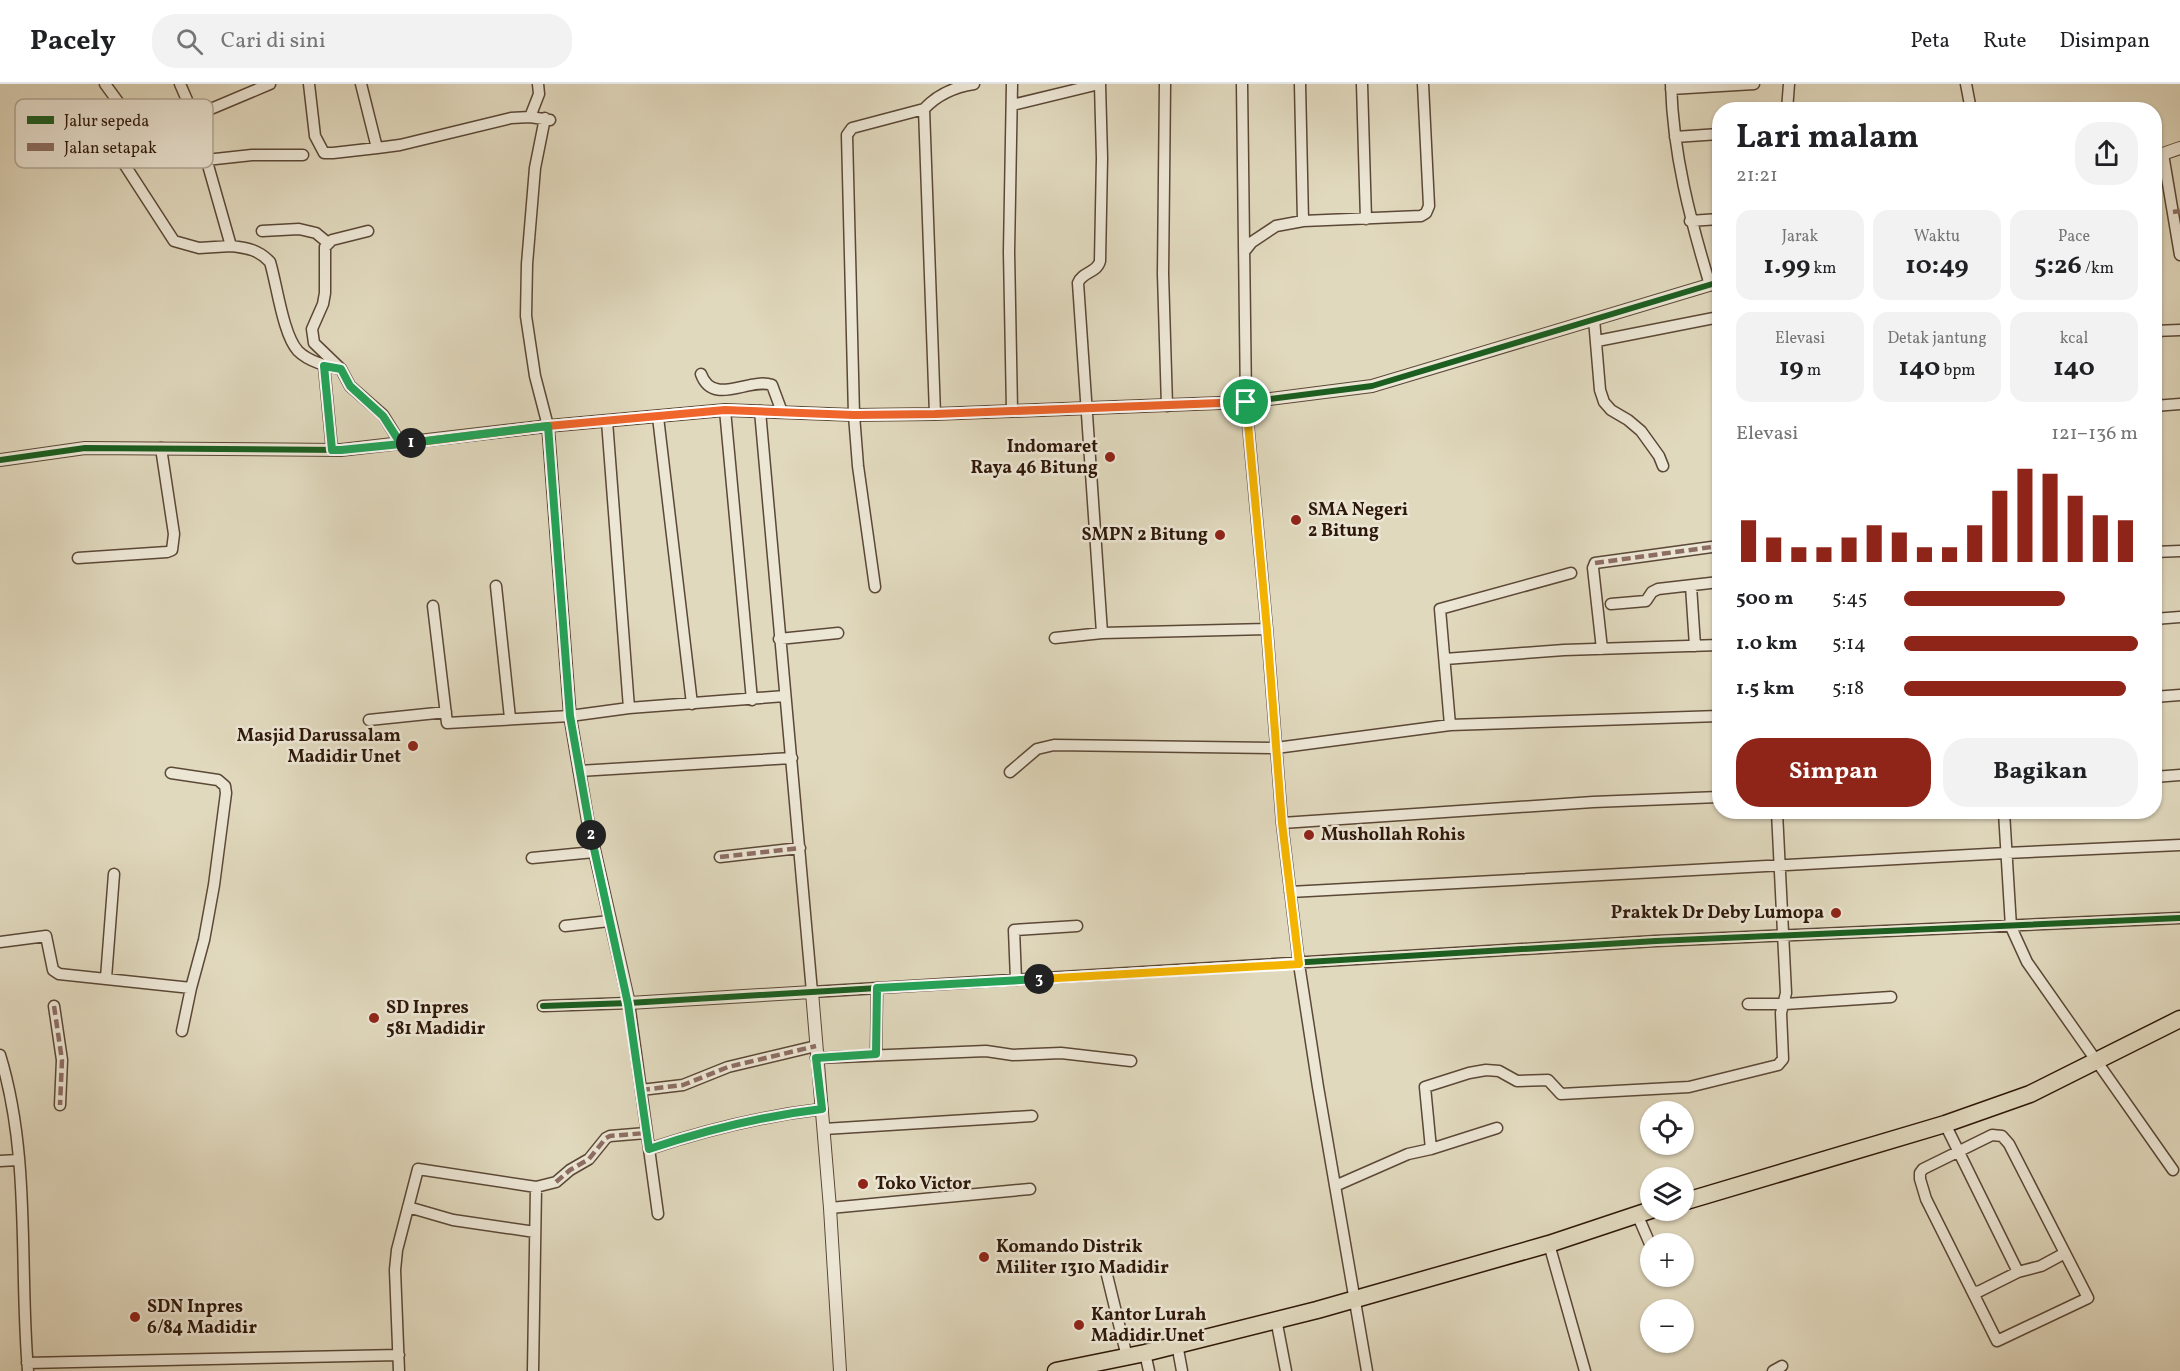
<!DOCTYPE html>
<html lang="id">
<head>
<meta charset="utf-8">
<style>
	:root { --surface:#fff; --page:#f2f2f2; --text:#202124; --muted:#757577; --line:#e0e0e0; --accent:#8f2418 }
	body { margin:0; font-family:Vollkorn,serif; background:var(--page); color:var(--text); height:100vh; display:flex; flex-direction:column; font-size:22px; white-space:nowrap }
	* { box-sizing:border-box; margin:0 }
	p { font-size:20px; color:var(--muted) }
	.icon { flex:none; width:33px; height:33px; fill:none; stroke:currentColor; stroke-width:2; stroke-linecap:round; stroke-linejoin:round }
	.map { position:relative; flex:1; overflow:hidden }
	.sheet { position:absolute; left:1712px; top:18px; width:450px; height:717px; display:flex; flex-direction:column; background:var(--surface); border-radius:24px; box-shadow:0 2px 4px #0004 }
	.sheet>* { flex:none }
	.buttons { position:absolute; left:1640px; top:1017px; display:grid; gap:12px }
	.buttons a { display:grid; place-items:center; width:54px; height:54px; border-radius:50%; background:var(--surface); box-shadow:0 2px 4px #0004; font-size:30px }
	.pin { position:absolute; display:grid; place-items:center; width:51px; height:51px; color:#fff; margin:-26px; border:3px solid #fff; border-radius:50%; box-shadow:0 2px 6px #0007 }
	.km { position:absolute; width:30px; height:30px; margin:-15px; border-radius:50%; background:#222; color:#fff; font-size:16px; line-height:30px; text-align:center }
	.round { display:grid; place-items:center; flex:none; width:63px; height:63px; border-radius:24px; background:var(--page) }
	.overview { display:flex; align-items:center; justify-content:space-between; height:102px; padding:0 24px }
	h1 { font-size:33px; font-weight:700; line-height:45px }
	.stats { display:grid; grid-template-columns:repeat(3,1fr); gap:9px; height:102px; padding:6px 24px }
	.stats div { display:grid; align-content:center; border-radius:15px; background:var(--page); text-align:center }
	.stats b { font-size:26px; font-weight:700 }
	.stats small { font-size:16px; font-weight:400 }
	.stats p { font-size:16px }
	.chart { height:168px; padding:12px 24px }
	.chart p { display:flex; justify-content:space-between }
	.chart svg { width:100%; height:108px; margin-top:6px; stroke:var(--accent); stroke-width:6 }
	.button { display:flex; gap:12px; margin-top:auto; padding:12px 24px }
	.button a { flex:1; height:69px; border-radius:24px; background:var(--accent); color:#fff; font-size:24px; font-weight:700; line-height:69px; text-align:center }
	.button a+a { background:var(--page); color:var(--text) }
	ul { padding:0 24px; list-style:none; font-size:20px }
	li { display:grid; grid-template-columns:96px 72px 1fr; align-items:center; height:45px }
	li i { height:15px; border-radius:8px; background:var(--accent) }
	header { display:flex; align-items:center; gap:36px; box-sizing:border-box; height:84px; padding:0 30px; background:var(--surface); border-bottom:2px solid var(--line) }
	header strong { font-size:28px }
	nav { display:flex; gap:33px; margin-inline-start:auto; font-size:21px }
	.search { width:420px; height:54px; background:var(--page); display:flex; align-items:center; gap:15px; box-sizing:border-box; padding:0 21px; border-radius:24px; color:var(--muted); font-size:22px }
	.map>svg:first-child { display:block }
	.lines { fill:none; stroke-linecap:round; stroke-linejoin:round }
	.minor-casing { stroke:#5b4836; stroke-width:13 }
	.tertiary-casing { stroke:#5b4836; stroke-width:14 }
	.trunk-casing { stroke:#2e1809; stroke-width:19 }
	.minor { stroke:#ece6d5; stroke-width:10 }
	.tertiary { stroke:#ece6d5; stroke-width:12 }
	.trunk { stroke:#e1d9be; stroke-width:16 }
	.quiet { stroke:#8d6e63; stroke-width:4.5; stroke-dasharray:9 4.5; stroke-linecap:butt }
	.cycleway-casing { stroke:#ece6d5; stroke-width:10 }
	.cycleway { stroke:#1b5e20; stroke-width:6 }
	.split-1-casing { stroke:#fff; stroke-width:12 }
	.split-2-casing { stroke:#fff; stroke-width:12 }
	.split-3-casing { stroke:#fff; stroke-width:12 }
	.split-4-casing { stroke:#fff; stroke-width:12 }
	.split-1 { stroke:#f0652b; stroke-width:8 }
	.split-2 { stroke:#22a559; stroke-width:8 }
	.split-3 { stroke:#22a559; stroke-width:8 }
	.split-4 { stroke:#f5b400; stroke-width:8 }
	.poi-dot { fill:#8f2418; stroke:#ece6d5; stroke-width:2 }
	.labels { text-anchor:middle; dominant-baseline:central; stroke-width:5; stroke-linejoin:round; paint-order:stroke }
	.poi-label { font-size:18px; font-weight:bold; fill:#2e1809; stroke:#ece6d5; text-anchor:start }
	.key { fill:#ece6d5; stroke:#b3a898; stroke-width:1.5 }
	.key-label { font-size:16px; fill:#2e1809 }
</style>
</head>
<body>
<header>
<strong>Pacely</strong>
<div class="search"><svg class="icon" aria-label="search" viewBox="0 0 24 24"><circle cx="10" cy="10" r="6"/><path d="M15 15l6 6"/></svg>Cari di sini</div>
<nav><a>Peta</a><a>Rute</a><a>Disimpan</a></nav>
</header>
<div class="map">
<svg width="2180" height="1287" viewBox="0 0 2180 1287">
	<rect width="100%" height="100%" fill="#e1d9be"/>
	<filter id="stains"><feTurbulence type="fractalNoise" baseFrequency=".00333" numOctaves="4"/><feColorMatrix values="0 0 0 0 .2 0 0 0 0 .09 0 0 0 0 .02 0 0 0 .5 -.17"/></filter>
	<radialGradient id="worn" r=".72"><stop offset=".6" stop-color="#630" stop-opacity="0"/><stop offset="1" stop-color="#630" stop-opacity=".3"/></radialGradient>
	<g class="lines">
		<defs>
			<path id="minor" d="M105 0 143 52 194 32 231 162C248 164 259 166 270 178 277 201 283 251 298 267 309 278 327 282 341 285
				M180 0 194 32 270 0
				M309 0 315 52 324 69H333L377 64
				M361 0 377 64 400 61 511 34 530 33 550 36
				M1100 0 1102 74 1100 177C1097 189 1082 188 1078 199L1102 549
				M1165 0 1163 190 1167 322
				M1242 0 1246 318 1267 545 1282 739 1299 880 1318 1003 1367 1287
				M1300 0 1303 137
				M1362 0 1366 135
				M1671 0C1673 70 1690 135 1710 201
				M1966 0 1971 26
				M1671 5 1754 0
				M1012 21 1099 0
				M1787 26 1789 0
				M530 33 539 10 538 0
				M545 34 535 84 527 180 526 232 535 292 548 342
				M143 52 121 62 119 72 174 157 199 164 231 162
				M1675 53 1719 50
				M2163 70 2180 171
				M206 76 252 71H303
				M1690 137 1719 135
				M262 147 299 145 316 149 328 159
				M368 147 332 156 325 163V209L323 220 312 245 314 259 341 285 350 302 383 331 401 360
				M1244 168 1252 158 1276 142 1303 137 1421 132 1426 129 1429 122 1423 0
				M1594 235 1600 306 1604 318 1611 326 1628 336 1641 347 1659 372 1663 382
				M2154 247 2180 246
				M1597 257 1719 233
				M324 282 332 366
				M701 290C713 323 749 293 772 301L782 328
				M2154 322 2180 320
				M725 326 752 616
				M1012 326 1009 168 1012 0
				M760 327 812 908 1656 857 2180 834
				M935 330 924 25C938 10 954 3 974 0
				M658 333 692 620
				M607 337 629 624
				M2154 468 2180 467
				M78 474 167 468 172 466 174 450 161 364
				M496 502 510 634
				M1691 502 1695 562
				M875 503 858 382 854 331 847 51 852 44 924 25
				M1611 520 1646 517 1652 508 1658 505 1719 498
				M433 522 447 639 570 632 629 624 785 612
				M2154 535 2180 533
				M1055 554 1102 549 1267 545
				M779 555 838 549
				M1602 565 1593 484 1595 479 1719 462
				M1445 575 1564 566 1719 561
				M2154 613 2180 611
				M369 636 446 628
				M1450 641 1440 525 1571 489
				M579 687 792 674
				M1010 688 1037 665 1054 661 1276 664 1450 641 1719 632
				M171 689 218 696 225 702 226 709 214 801 204 856 191 904 182 947
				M2154 693 2180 691
				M2004 728 2011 843 2027 878 2173 1086
				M1282 739 1593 718 1719 713
				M720 773 800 764
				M532 774 594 768
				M1290 808 2006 769 2180 761
				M565 842 609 837
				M0 858 46 852 53 886 59 890 191 904
				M106 894 114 790
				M1016 896 1014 846 1077 842
				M1748 920H1785L1891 913
				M54 922 62 976 60 1021
				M543 922 629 919 658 1130
				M0 971C31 1072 19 1182 28 1287
				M876 971 877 904
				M816 974 986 967 1013 971 1061 969 1131 977
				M641 1006 683 1001 728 983 816 962
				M1945 1040 2018 1188
				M824 1045 1032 1032
				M1992 1051 2002 1052 2009 1060 2088 1214 1997 1257 1926 1115 1920 1095V1089L1923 1085Z
				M649 1065C706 1046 762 1032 822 1025
				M1431 1065 1497 1044
				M0 1077 18 1076
				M1335 1102 1408 1070 1431 1065 1425 1003 1469 989 1486 986 1499 987 1517 997 1548 996 1561 1010 1689 1003 1778 981 1783 975 1781 929 1786 909 1777 728
				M408 1123 453 1136 535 1148
				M830 1124 1030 1105
				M1637 1130 1650 1160
				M1549 1160 1585 1287
				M1107 1191 1127 1273
				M1665 1192V1193
				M1972 1207 1978 1208 2018 1188 2041 1182 2065 1169
				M1276 1235 1286 1287
				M1177 1260 1182 1287
				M1145 1269 1149 1287
				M27 1279 399 1271
				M399 1287 395 1186 397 1166 418 1085 536 1103 556 1098 570 1086 589 1075 606 1054 610 1052 646 1049
				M533 1287 536 1103
				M1773 1287 1782 1282"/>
			<path id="tertiary" d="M2154 73 2180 64
				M548 342 570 632 588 738 629 919 812 908 830 1124 840 1287
				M0 376 85 364 341 366 548 342 725 326 854 331 935 330 1246 318 1372 302 1719 198"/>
			<path id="trunk" d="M1683 1118 1945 1040 2030 1010 2180 935
				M1056 1287 1145 1269 1317 1226 1549 1160 1651 1126"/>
		</defs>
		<use href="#minor" class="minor-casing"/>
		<use href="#tertiary" class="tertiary-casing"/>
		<use href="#trunk" class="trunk-casing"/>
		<use href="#minor" class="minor"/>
		<use href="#tertiary" class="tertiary"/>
		<use href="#trunk" class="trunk"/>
		<path class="quiet" d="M2173 128 2180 127
			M1595 479 1719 462
			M720 773 800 764
			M54 922 62 976 60 1021
			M641 1006 683 1001 728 983 816 962
			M556 1098 570 1086 589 1075 606 1054 610 1052 646 1049"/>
		<defs>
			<path id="cycleway" d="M0 376 85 364 341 366 548 342 725 326 854 331 935 330 1246 318 1372 302 1719 198
				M543 922 629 919 1656 857 2180 834"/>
		</defs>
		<use href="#cycleway" class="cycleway-casing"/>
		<use href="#cycleway" class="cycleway"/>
	</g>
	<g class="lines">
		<defs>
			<path id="split-1" d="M411 359 548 342 725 326 854 331 935 330 1246 318"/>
			<path id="split-2" d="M411 359 341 366H332L324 282 341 285 350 302 383 332 401 360 548 342 570 632 591 751"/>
			<path id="split-3" d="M591 751 628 920 649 1065C706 1046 762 1032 822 1025L816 974 876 970 877 904 1039 895"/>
			<path id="split-4" d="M1039 895 1299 880 1282 739 1267 545 1246 318"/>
		</defs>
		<use href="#split-1" class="split-1-casing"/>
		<use href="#split-2" class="split-2-casing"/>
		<use href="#split-3" class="split-3-casing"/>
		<use href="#split-4" class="split-4-casing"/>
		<use href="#split-1" class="split-1"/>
		<use href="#split-2" class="split-2"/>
		<use href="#split-3" class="split-3"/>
		<use href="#split-4" class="split-4"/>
	</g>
	<g class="poi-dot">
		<circle cx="1110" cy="373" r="6"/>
		<circle cx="1296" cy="436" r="6"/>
		<circle cx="1220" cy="451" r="6"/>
		<circle cx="413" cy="662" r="6"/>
		<circle cx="1309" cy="751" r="6"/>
		<circle cx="1836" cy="829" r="6"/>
		<circle cx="374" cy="934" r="6"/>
		<circle cx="863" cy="1100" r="6"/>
		<circle cx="984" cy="1173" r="6"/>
		<circle cx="135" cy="1233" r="6"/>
		<circle cx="1079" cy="1241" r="6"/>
	</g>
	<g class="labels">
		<g class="poi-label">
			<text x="1098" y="363" text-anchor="end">Indomaret<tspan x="1098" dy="21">Raya 46 Bitung</tspan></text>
			<text x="1308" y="426">SMA Negeri<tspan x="1308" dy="21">2 Bitung</tspan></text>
			<text x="1208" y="451" text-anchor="end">SMPN 2 Bitung</text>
			<text x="401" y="652" text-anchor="end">Masjid Darussalam<tspan x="401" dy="21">Madidir Unet</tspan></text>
			<text x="1321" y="751">Mushollah Rohis</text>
			<text x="1824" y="829" text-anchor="end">Praktek Dr Deby Lumopa</text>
			<text x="386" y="924">SD Inpres<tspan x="386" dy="21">581 Madidir</tspan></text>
			<text x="875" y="1100">Toko Victor</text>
			<text x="996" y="1163">Komando Distrik<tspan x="996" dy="21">Militer 1310 Madidir</tspan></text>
			<text x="147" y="1223">SDN Inpres<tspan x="147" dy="21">6/84 Madidir</tspan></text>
			<text x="1091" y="1231">Kantor Lurah<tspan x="1091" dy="21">Madidir Unet</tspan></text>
		</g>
	</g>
	<rect x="15" y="15" width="198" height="69" rx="9" class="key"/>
	<rect x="27" y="32" width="27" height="8" fill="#1b5e20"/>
	<rect x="27" y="59" width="27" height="8" fill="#8d6e63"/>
	<g class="key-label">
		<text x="64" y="42">Jalur sepeda</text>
		<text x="64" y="69">Jalan setapak</text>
	</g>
	<rect width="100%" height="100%" filter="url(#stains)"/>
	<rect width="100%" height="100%" fill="url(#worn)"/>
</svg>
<div class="buttons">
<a><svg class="icon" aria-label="locate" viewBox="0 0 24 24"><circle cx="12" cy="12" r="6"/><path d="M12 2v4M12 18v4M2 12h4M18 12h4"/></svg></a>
<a><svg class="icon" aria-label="layers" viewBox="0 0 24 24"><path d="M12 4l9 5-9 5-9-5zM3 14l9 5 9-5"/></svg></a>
<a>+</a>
<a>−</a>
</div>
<div class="pin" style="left:1246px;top:318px;background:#1e9e55"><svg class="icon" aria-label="arrive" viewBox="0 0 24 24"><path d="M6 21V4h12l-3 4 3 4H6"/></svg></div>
<b class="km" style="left:411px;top:359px">1</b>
<b class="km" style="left:591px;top:751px">2</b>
<b class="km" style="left:1039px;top:895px">3</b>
<section class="sheet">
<div class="overview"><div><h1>Lari malam</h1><p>21:21</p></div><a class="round"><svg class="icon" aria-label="share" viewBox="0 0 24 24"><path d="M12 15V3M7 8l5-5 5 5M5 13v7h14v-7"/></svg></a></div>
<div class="stats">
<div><p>Jarak</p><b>1.99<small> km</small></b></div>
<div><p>Waktu</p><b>10:49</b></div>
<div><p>Pace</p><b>5:26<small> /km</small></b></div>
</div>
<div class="stats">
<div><p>Elevasi</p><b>19<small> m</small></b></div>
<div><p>Detak jantung</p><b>140<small> bpm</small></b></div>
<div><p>kcal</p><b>140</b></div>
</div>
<div class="chart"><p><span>Elevasi</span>121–136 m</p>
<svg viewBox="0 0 160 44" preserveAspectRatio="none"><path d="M5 44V27M15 44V34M25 44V38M35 44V38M45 44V34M55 44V29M65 44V32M75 44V38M85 44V38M95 44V29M105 44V15M115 44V6M125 44V8M135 44V17M145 44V25M155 44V27"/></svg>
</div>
<ul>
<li><b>500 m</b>5:45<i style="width:69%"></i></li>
<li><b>1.0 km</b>5:14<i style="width:100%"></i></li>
<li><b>1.5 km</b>5:18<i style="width:95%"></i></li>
</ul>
<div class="button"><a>Simpan</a><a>Bagikan</a></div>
</section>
</div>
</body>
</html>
